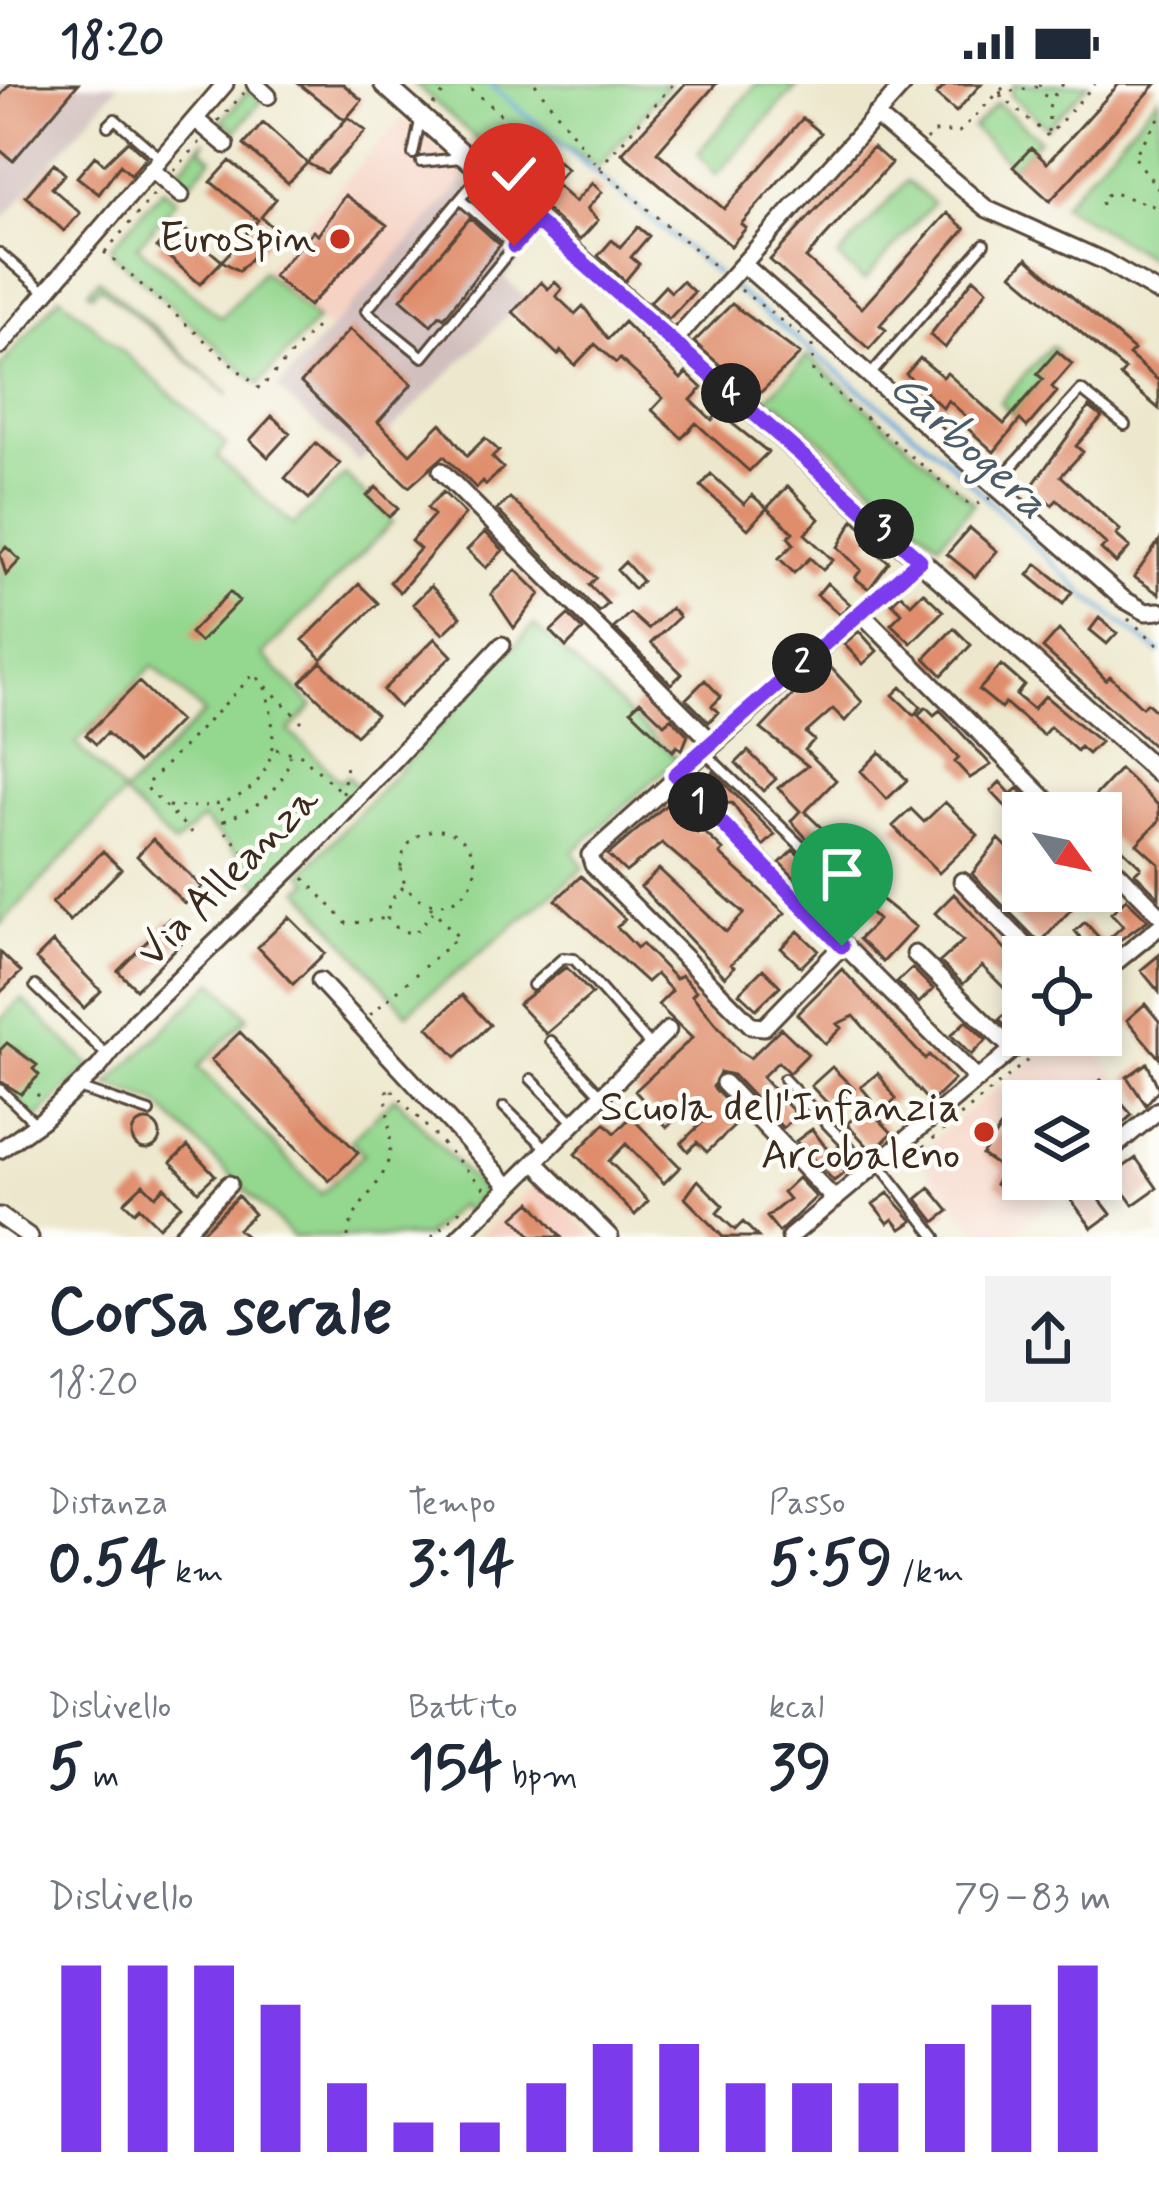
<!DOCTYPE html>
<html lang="it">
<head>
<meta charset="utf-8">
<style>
	:root { --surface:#fff; --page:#f2f2f3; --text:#1f2937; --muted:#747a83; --accent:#7c3aed }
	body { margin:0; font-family:Mynerve,sans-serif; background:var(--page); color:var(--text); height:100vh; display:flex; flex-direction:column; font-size:45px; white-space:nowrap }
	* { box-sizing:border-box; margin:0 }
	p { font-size:39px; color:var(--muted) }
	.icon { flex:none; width:66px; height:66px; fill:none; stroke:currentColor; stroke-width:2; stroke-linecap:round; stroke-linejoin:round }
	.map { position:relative; height:1153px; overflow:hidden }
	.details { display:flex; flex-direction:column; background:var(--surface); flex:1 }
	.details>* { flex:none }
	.needle { width:78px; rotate:123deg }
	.fabs { position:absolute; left:1002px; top:708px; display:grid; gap:24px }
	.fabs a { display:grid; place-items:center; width:120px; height:120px; border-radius:0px; background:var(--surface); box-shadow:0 6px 18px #0003; font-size:60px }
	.pin { position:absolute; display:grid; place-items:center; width:102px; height:102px; color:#fff; margin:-123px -51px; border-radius:50% 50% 50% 0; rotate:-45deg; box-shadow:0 0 12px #0007 }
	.pin .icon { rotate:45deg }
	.km { position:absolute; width:60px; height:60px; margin:-30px; border-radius:50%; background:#222; color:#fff; font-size:33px; line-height:60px; text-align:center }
	.round { display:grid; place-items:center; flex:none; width:126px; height:126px; border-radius:0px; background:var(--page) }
	.overview { display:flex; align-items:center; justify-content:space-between; height:204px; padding:0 48px }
	h1 { font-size:66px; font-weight:800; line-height:90px }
	.stats { display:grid; grid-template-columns:repeat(3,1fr); gap:18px; height:204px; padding:12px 48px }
	.stats div { display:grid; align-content:center }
	.stats b { font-size:60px; font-weight:800 }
	.stats small { font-size:33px; font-weight:400 }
	.stats p { font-size:33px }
	.chart { height:336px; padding:24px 48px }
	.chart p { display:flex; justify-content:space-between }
	.chart svg { width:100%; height:216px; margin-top:12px; stroke:var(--accent); stroke-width:6 }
	.status { display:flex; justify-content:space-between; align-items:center; height:84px; padding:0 60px; background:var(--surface); direction:ltr }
	.status svg { height:33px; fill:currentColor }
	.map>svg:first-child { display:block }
	.built { fill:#f6d2c4 }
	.industrial { fill:#d1bfbe }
	.green { fill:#94d78f; stroke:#688056; stroke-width:3; fill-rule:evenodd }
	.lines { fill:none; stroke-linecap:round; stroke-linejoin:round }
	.stream { stroke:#64a8d9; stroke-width:4.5 }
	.building { fill:#df8d6c }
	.service-casing { stroke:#564638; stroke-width:14 }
	.minor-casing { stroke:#564638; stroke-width:21 }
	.tertiary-casing { stroke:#564638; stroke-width:24 }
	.path { stroke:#564638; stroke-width:3; stroke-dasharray:3 9; stroke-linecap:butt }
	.service { stroke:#fff; stroke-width:8 }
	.minor { stroke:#fff; stroke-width:15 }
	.tertiary { stroke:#fff; stroke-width:18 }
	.route-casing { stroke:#fff; stroke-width:24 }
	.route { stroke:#7c3aed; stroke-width:15 }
	.poi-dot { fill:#c8321e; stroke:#fdfcf7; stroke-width:4.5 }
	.labels { text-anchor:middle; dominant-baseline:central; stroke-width:9; stroke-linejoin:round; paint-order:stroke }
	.poi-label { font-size:42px; fill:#3b2a1e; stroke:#fdfcf7; text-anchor:end }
	.street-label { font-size:42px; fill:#3b2a1e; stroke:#fdfcf7 }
	.water-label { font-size:45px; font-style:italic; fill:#4b5c69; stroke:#fdfcf7 }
</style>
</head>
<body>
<div class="status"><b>18:20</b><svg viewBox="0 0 49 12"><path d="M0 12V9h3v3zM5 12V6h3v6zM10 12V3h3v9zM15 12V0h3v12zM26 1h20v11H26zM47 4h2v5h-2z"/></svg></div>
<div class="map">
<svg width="1159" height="1153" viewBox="0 0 1159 1153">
	<rect width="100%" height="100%" fill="#fdfcf7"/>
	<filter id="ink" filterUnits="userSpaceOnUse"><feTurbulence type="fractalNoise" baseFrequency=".00833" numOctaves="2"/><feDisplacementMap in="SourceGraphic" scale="24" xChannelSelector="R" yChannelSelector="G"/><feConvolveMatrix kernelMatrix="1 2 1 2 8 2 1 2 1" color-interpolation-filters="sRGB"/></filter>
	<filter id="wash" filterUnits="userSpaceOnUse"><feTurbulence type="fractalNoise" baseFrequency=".004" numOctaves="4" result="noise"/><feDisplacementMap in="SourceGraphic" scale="48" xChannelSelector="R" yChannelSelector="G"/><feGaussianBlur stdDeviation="2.7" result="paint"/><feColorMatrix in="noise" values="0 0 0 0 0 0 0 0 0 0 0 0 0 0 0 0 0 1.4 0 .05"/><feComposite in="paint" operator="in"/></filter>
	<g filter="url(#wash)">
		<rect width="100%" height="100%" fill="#ede8cd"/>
		<path class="built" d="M403 33 468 93 331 247 263 187Z
			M1060 951H1085L1145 1030 1101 1065V1017H1023V1095H1064L1049 1107 1054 1118 1008 1153H981L916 1071Z
			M539 1097 594 1153H478Z"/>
		<path class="industrial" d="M0 0H119L0 139Z
			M463 98 532 161 504 194 526 213 359 378 277 305Z"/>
		<path class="green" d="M415 0H669L598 83 554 53 517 91Z
			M756 0 797 2 716 91 698 69Z
			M1013 0H1089L1047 43 1011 11Z
			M250 5 262 16 236 47 226 38 221 45 217 42Z
			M1159 12V179L1062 121Z
			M997 19 1039 55 1013 83 973 44Z
			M205 56 202 66 212 74 186 104 173 93Z
			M907 97 933 119 864 197 838 174Z
			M163 105 177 116 137 162 221 234 263 187 317 236 259 300 113 170 111 163Z
			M99 195 229 311 100 202 92 210 88 207Z
			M60 212 217 351 226 361 217 373 293 441 345 391 393 438 262 571 313 622 289 647 340 697 347 692 359 705 262 803 245 787 249 782 202 735 174 761 123 711 0 841V283ZM153 582 204 629 124 710 76 659Z
			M1051 262 1057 267 1038 290 1043 295 1012 330 1000 318Z
			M808 272 974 419 939 459 780 320 760 321Z
			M534 541 677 675 573 768 584 784 407 929 300 805 310 798 302 790Z
			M214 897 248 933 198 983 321 1110 364 1070 351 1056 395 1013 483 1108 465 1128 459 1121 425 1153H293L156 1018 108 1001Z
			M22 915 91 982 36 1035 12 1011 36 981 17 962 0 966V936Z"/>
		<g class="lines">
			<path class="stream" d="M489 0 717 190
				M734 205 943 372 1086 512 1159 568"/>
		</g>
		<g id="blocks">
			<path class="building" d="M10 0H78L13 77 0 66V12Z
				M299 0H343L362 16 345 36Z
				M685 0H716L657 68 724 125 803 34 821 49 741 140 746 144 731 162 622 69Z
				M947 0H981L956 28 936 11Z
				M1119 0H1156L1050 117 1013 83 1031 64 1047 79Z
				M348 33 366 47 326 89 307 79Z
				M263 39 307 79 288 99 244 61Z
				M128 57 146 73 131 91 120 81 99 110 77 93 95 72 104 80Z
				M873 63 891 79 806 174 862 224 947 129 965 145 880 241 886 246 869 265 770 176Z
				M544 65 567 85 554 99 575 118 592 99 602 108 587 125 598 136 580 156 520 103 540 82 534 77Z
				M230 77 276 115 261 133 277 147 239 187 222 177 258 136 211 98Z
				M54 79 65 90 52 104 80 129 64 147 26 112Z
				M345 111 387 141 309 222 273 192 313 147 318 151Z
				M470 134 500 161 444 234 440 231 431 241 401 215Z
				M178 140 222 177 200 200 157 163Z
				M638 143 649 152 631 173 639 180 625 197 598 172 612 156 620 163Z
				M1027 174 1134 266 1129 271 1159 297V325L1120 292 1125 286 1012 190Z
				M974 194 987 206 945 264 930 251Z
				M682 197 694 208 669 235 650 218 665 202 671 208Z
				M541 198 548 205 555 198 562 205 556 212 575 230 583 222 608 255 624 238 681 295 686 289 702 304 691 316 712 336 719 329 768 368 749 387 696 339 682 354 652 326 663 314 620 275 616 279 595 260 575 281 561 267 558 271 513 228Z
				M732 220 800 270 756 313 694 258Z
				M350 245 412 300 378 338 410 370 441 339 467 372 485 354 499 367 492 373 503 384 486 401 483 397 476 404 444 372 409 403 301 299Z
				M1057 267 1072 280 1052 303 1057 308 1027 343 1020 336 994 368 965 342 970 336 948 316 943 324 906 290 920 274 943 293 947 289 1004 340 1043 295 1037 290Z
				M1089 323 1102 333 1076 362 1083 368 1061 392 1120 446 1116 451 1130 463 1116 479 1101 465 1106 460 1057 416 1052 421 1032 402Z
				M272 332 290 349 268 373 250 356Z
				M316 359 340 380 309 415 285 394Z
				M711 390 744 420 752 411 767 424 748 445 701 402Z
				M788 402 819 435 805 450 833 476 823 486 810 474 794 489 779 474 794 460 788 453 793 448 767 424Z
				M376 403 398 425 389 433 367 412Z
				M443 408 465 430 400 508 390 498 420 465 411 457 434 431 427 424Z
				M510 414 596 494 589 501 608 520 599 528 497 426Z
				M854 436 872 453 865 460 889 478 869 505 855 494 861 486 838 463Z
				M970 444 997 467 975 493 947 470Z
				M485 448 503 466 486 484 467 466Z
				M1159 457V510L1134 493Z
				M6 463 20 476 6 491 0 470Z
				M625 478 642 497 634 505 617 486Z
				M1037 480 1072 508 1063 520 1028 491Z
				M516 486 540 510 514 544 491 510Z
				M827 499 850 520 840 531 817 511Z
				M359 500 378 519 322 575 303 556Z
				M431 502 461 533 443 550 413 520Z
				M230 508 239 517 200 558 190 549Z
				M923 508 943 527 911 559 891 540 902 529 892 519 901 510 911 520Z
				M671 524 679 533 651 559 682 590 671 600 614 544 630 529 648 545Z
				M568 531 583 546 566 563 551 547Z
				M1099 534 1117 549 1107 560 1090 546Z
				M954 544 971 561 942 591 925 574Z
				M1059 546 1106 596 1110 592 1142 623 1147 619 1159 630V667L1043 564Z
				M859 547 877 567 863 580 844 560Z
				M435 554 452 572 399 623 383 606Z
				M825 577 862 618 845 637 833 625 806 649 814 656 805 666 836 696 805 728 831 753 818 767 791 737 800 727 778 704 808 682 761 645Z
				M321 578 376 631 356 651 301 598Z
				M1001 581 1024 601 1016 611 1033 625 1045 612 1100 658 1088 670 1080 663 1077 667 1050 643 1043 651 1005 619 1001 624 979 606Z
				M705 596 721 613 712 622 718 628 709 638 686 615Z
				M139 598 179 637 138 679 107 649 96 660 86 651Z
				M901 603 921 623 914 631 893 611Z
				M640 617 664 640 671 634 688 651 682 666 677 662 673 667 631 626Z
				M926 623 934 631 940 626 991 681 970 694 955 678 959 674 918 631Z
				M748 667 776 695 763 707 736 679Z
				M880 668 907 696 887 715 861 687Z
				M1120 685 1159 722V737L1137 760 1159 780V813L1135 789 1141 783 1111 754 1101 759V729H1079Z
				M713 688 775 751 763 762 732 719 721 720 701 700Z
				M1000 698 1011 710 1018 704 1028 715 1025 718 1035 729H1023V741L991 707Z
				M945 718 978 751 939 789 893 742 911 725 924 738Z
				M667 720 697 749 701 745 723 766 720 770 785 829 731 880 734 883 725 893 641 803 659 785 726 848 744 829 662 759 626 788 608 771Z
				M153 755 202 803 185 820 137 772Z
				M999 755 1023 779 1007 795 1020 807H1088L1040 859 972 790Z
				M793 766 851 816 833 833 780 779Z
				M103 767 121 785 70 837 52 819Z
				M581 792 625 835 617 843 637 864 642 860 676 895 681 891 696 907 692 911 739 967 750 974 781 944 808 970 789 989 778 978 762 993 797 1031 783 1044 733 991 720 988 713 1003 742 1035 707 1068 697 1058 688 1067 681 1059 709 1032 694 1019 667 1043 635 1007 692 954 658 921 672 907 656 890 647 898 556 816Z
				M869 806 916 843 883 878 859 855 878 836 858 817Z
				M954 810 1023 884V941L1013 949 999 936 1018 918 982 882 963 900 940 878 963 857 935 829Z
				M1126 815 1148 836 1096 873 1075 847 1085 838 1104 859 1123 842 1111 829Z
				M289 833 325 869 293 900 258 863Z
				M169 835 187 853 136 905 118 887Z
				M798 847 818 866 801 883 781 864Z
				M53 858 101 907 84 924 36 875Z
				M0 868 21 888 0 909Z
				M1159 871V908L1141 886Z
				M566 883 592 910 546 950 518 920Z
				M912 884 933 905 919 919 897 898Z
				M763 885 780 902 756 925 739 909Z
				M842 885 925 975 929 971 954 996 930 1019 854 932 837 940 841 944 825 960 797 930Z
				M462 911 490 941 456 973 428 943Z
				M1145 920 1159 937V974L1127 936Z
				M1101 922 1120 947 1101 962Z
				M966 937 986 956 971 971 951 951Z
				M240 948 358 1069 329 1097 211 976Z
				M7 959 37 981 33 985 39 991 21 1010 0 997V966Z
				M1147 979 1159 1005 1146 1021 1127 993Z
				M832 983 854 1005 833 1025 811 1002Z
				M878 989 896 1015 876 1032 892 1049 873 1068 847 1040 872 1016 861 1003Z
				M1101 996 1132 1031 1101 1058V1017H1075Z
				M631 1033 680 1083 664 1099 626 1060 609 1077 648 1117 635 1131 575 1070 605 1039 615 1049Z
				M132 1051a14 14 0 1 1 28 0a14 14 0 1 1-28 0Z
				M1003 1040 1023 1053V1086L1008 1109 995 1100 1004 1086 982 1071Z
				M812 1045 830 1069 838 1063 854 1081 834 1097 796 1057Z
				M188 1062 215 1091 198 1107 171 1078Z
				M1136 1074 1157 1104 1133 1121 1112 1091Z
				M798 1094 816 1113 779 1148 767 1133 789 1115 783 1108Z
				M698 1096 723 1122 717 1129 735 1146 743 1138 758 1153H723L685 1114Z
				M1087 1099 1111 1130 1092 1144 1069 1113Z
				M143 1100 155 1112 164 1103 181 1121 159 1143 139 1123 134 1128 124 1118Z
				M930 1104 949 1127 935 1138 917 1115Z
				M888 1109 913 1137 901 1145 893 1135 888 1139 873 1120Z
				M238 1112 254 1130 238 1145 246 1153H197Z
				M531 1118 561 1153H532L514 1133Z"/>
		</g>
	</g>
	<g filter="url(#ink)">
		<use href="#blocks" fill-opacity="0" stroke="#564638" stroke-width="3"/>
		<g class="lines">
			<defs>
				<path id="service" d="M108 42 115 35 159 73
					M413 70 420 37
					M421 78 461 74
					M481 90 460 115 514 162 536 137
					M460 115 366 227 423 273 514 162
					M0 169 44 207
					M871 290 984 160
					M996 400 1081 306 1125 341
					M705 669 829 789
					M1076 862 1088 873
					M533 901 563 874 574 875 650 961
					M35 902 107 971
					M551 957 600 1010
					M531 995 572 1037
					M784 995 870 1085
					M78 1004 149 1028
					M0 1005 36 1040
					M504 1023 545 1063
					M879 1080 936 1153"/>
				<path id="minor" d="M255 0 268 12
					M875 31 987 125 1104 177 1159 209
					M195 35 226 61
					M151 85 181 111
					M743 180 1123 515 1146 528 1159 527
					M673 258 904 0
					M0 262 225 0
					M441 387 712 658
					M860 528 1059 729
					M675 691 978 996
					M1101 771 1159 830
					M962 797 1037 873
					M842 862 764 943 752 942 593 781 590 771 920 476
					M915 870 1013 966
					M1101 890 1159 843
					M320 897 507 1100
					M724 999 835 1116
					M0 1066 42 1036 99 983 136 936 299 777 502 561
					M1101 1074 1159 1026
					M536 1079 610 1153
					M0 1132 30 1153
					M180 1153 229 1100
					M459 1153 668 946
					M790 1153 1030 951"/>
				<path id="tertiary" d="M384 0 1159 689"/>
			</defs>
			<use href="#service" class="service-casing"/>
			<use href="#minor" class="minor-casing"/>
			<use href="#tertiary" class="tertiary-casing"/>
			<path class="path" d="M460 0C485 12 519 44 527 72L515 91
				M535 0 599 84 718 185
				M1039 0 1043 11 1052 14 1063 0
				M999 9 1037 3
				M1000 11 1048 52 1095 0
				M433 21 451 0
				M1159 34 1134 72 1159 106
				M218 37 244 9
				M1048 48 1050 15
				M926 56 933 48H959L1007 0
				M599 84 673 0
				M174 87 200 58
				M1102 121 1101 115 1111 108 1159 124
				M104 168 260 305 317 242
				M105 168 157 107
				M741 206 800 251
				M812 261 813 289 967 419 975 421 990 414
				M1128 535 1159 561
				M276 665 301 671 341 708
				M343 710 346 680
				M168 722C255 730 291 684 264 601
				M221 724 226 748 263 789
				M224 737C257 723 283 708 290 671
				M401 783a37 37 0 1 1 74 0a37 37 0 1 1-74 0Z
				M192 749 145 702 254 590 302 638
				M304 794 347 840 387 834
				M403 803 389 818 387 834 400 847 415 849 433 828
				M370 931 458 853 426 818
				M28 1002 44 1017
				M905 1078 1058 951
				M348 1153C350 1123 380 1106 388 1077 395 1049 383 1028 388 1002L487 1107
				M432 1153 459 1127 463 1131"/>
			<use href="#service" class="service"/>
			<use href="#minor" class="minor"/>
			<use href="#tertiary" class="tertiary"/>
		</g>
	</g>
	<g class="lines" filter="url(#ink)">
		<defs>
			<path id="route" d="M514 162 536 137 920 476 675 691 842 862"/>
		</defs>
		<use href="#route" class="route-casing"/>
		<use href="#route" class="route"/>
	</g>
	<g class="poi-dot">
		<circle cx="340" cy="155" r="12"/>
		<circle cx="984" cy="1048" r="12"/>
	</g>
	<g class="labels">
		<g class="poi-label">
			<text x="316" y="155">EuroSpin</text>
			<text x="960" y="1024">Scuola dell'Infanzia<tspan x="960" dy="48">Arcobaleno</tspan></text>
		</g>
		<g class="street-label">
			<text transform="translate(229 793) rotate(-45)">Via Alleanza</text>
		</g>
		<g class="water-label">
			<text transform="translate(968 362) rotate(42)">Garbogera</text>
		</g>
	</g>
</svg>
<div class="fabs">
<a><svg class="needle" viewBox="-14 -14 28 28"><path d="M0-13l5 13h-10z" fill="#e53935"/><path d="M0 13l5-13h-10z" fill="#747a83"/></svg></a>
<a><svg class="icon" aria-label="locate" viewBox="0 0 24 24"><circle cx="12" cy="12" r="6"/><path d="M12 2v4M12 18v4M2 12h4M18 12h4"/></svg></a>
<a><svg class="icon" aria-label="layers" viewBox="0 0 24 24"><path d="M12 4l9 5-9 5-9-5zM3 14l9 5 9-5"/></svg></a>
</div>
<div class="pin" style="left:842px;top:862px;background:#1e9e55"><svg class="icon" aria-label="arrive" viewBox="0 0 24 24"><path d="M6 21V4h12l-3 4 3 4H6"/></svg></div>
<div class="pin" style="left:514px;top:162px;background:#d93025"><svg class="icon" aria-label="check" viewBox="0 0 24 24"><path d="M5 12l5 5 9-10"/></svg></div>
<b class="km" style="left:698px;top:718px">1</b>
<b class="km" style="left:802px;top:579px">2</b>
<b class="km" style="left:884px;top:445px">3</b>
<b class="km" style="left:731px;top:309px">4</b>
</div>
<section class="details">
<div class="overview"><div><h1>Corsa serale</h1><p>18:20</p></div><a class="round"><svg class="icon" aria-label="share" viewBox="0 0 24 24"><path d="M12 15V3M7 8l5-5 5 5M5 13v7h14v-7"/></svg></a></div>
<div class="stats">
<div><p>Distanza</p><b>0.54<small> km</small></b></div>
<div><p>Tempo</p><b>3:14</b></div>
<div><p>Passo</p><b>5:59<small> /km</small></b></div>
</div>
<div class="stats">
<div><p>Dislivello</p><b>5<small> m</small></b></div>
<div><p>Battito</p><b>154<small> bpm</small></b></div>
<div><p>kcal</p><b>39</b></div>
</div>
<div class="chart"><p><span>Dislivello</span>79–83 m</p>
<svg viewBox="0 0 160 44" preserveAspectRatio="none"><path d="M5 44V6M15 44V6M25 44V6M35 44V14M45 44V30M55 44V38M65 44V38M75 44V30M85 44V22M95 44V22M105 44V30M115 44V30M125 44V30M135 44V22M145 44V14M155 44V6"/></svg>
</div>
</section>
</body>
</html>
